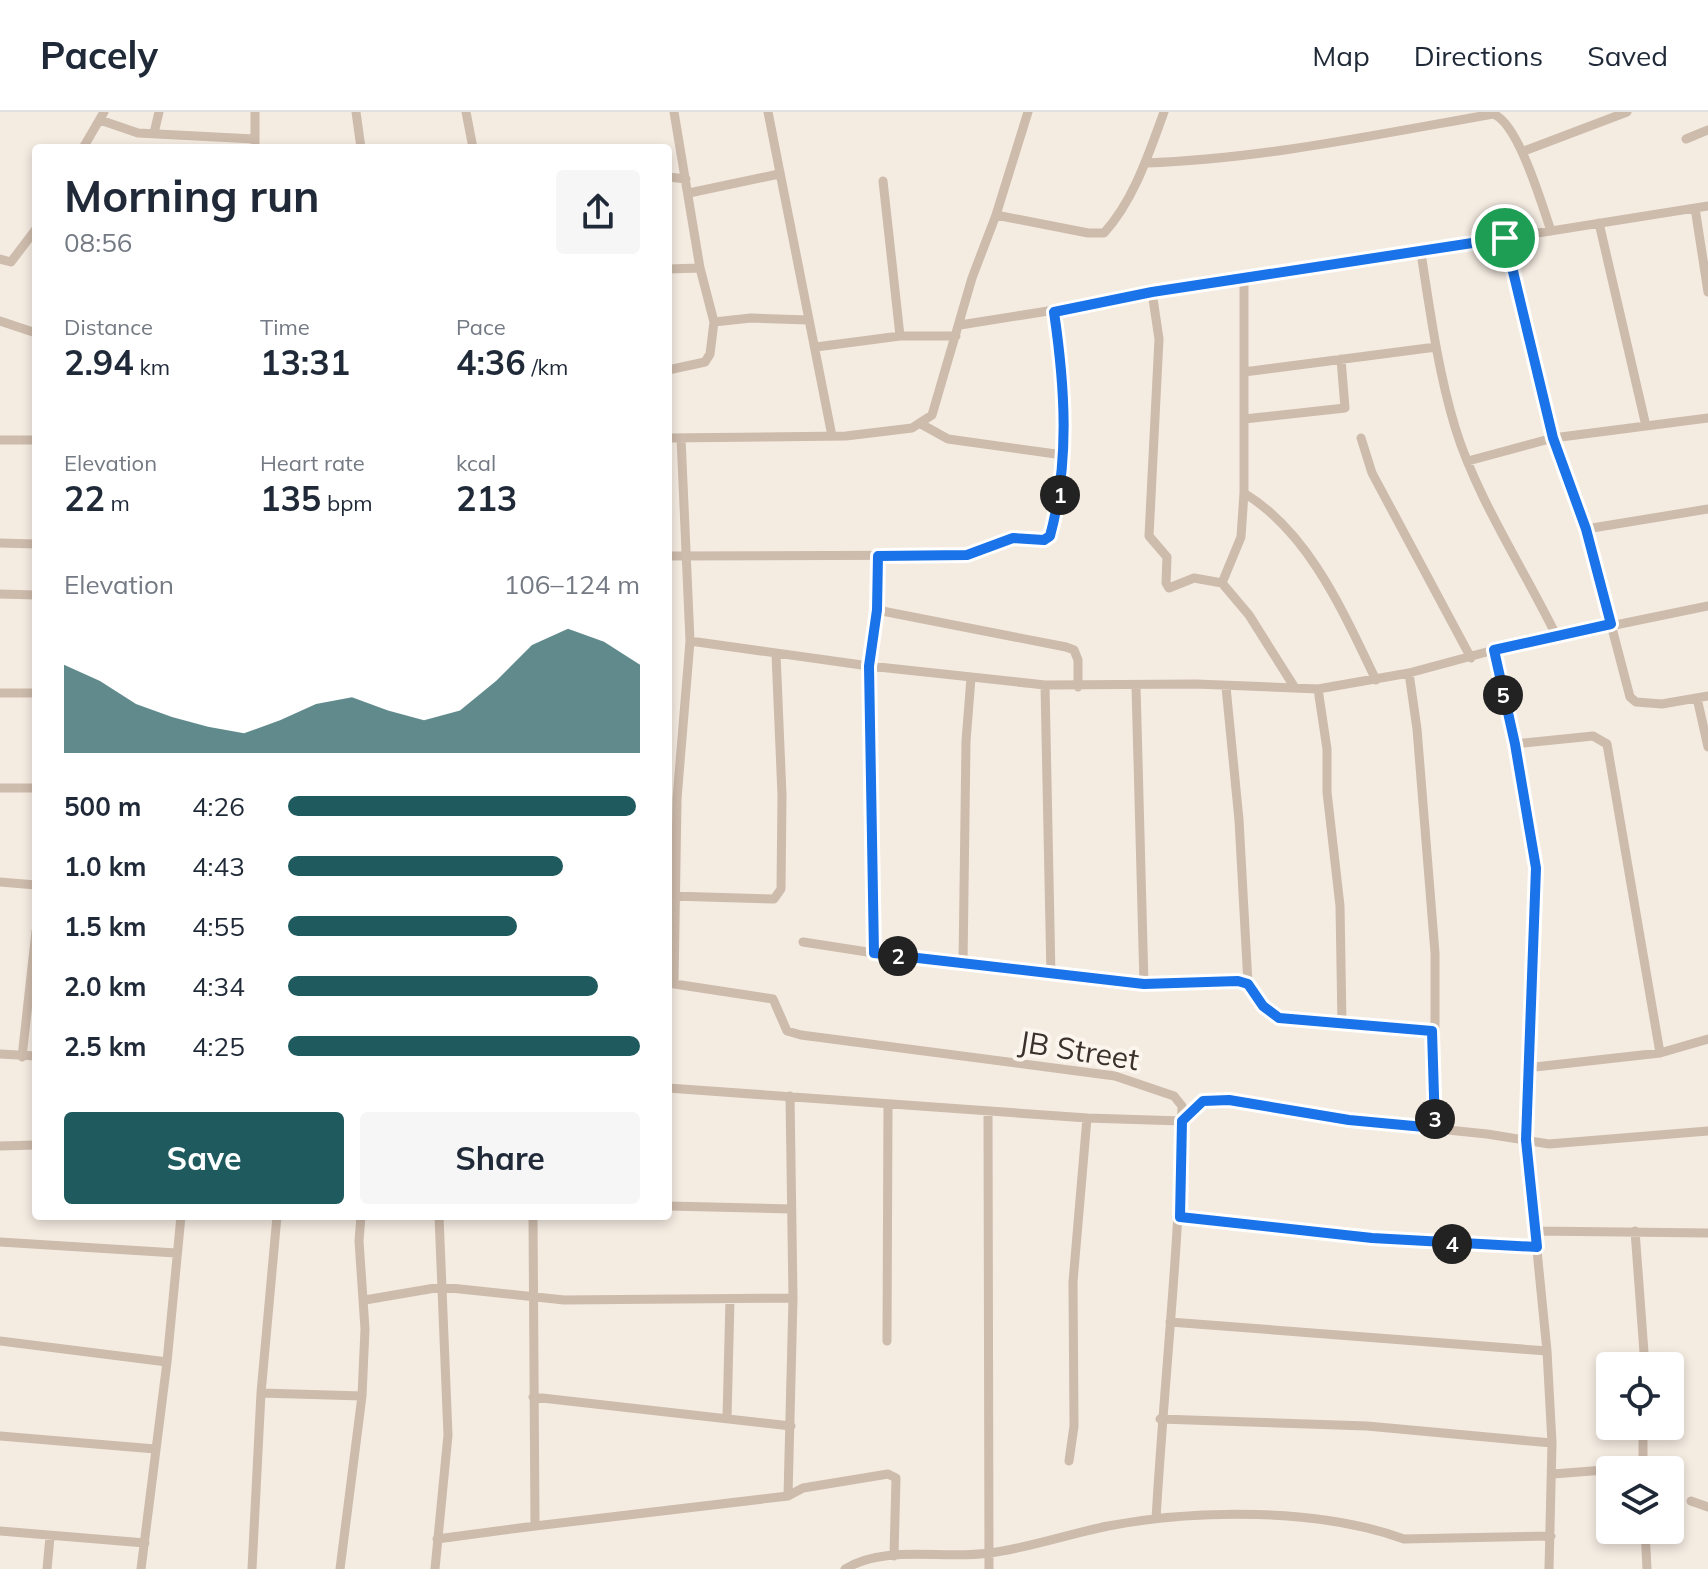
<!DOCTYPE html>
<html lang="en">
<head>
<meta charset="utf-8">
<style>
	:root { --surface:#fff; --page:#f6f6f7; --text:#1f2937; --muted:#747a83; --line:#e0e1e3; --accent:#1f5a5e }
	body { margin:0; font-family:Mulish,sans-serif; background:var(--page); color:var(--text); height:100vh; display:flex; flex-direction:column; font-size:30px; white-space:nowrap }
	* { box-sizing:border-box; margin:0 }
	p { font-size:26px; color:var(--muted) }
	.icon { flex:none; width:44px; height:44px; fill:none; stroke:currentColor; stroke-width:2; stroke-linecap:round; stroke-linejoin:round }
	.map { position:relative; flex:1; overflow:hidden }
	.side { position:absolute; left:32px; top:32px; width:640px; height:1076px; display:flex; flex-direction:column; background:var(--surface); border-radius:8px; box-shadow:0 4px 12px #0003 }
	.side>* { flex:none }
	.buttons { position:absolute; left:1596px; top:1240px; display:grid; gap:16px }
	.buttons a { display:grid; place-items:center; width:88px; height:88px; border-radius:8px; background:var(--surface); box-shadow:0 4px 12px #0003; font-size:40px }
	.pin { position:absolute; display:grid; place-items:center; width:68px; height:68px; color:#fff; margin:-34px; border:4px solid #fff; border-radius:50%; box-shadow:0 2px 8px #0007 }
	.km { position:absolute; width:40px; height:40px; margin:-20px; border-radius:50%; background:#222; color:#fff; font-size:22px; line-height:40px; text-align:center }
	.round { display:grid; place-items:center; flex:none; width:84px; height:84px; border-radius:8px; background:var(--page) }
	.headline { display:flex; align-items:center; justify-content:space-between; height:136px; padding:0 32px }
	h1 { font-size:44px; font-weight:700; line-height:60px }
	.stats { display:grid; grid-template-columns:repeat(3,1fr); gap:12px; height:136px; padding:8px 32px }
	.stats div { display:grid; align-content:center }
	.stats b { font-size:34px; font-weight:700 }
	.stats small { font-size:22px; font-weight:400 }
	.stats p { font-size:22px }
	.chart { height:224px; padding:16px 32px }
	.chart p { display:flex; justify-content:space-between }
	.chart svg { width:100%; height:144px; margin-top:8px; fill:var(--accent); opacity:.7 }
	.button { display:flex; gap:16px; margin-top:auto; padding:16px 32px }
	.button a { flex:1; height:92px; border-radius:8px; background:var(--accent); color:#fff; font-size:32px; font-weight:700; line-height:92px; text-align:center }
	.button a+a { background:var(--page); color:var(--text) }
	ul { padding:0 32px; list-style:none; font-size:26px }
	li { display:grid; grid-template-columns:128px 96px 1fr; align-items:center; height:60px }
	li i { height:20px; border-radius:10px; background:var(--accent) }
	header { display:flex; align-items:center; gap:48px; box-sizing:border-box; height:112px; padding:0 40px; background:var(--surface); border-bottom:2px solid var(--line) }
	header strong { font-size:38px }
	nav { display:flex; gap:44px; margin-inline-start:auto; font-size:28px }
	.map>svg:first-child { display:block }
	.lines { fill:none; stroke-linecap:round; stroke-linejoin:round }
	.minor { stroke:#cdbbac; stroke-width:9 }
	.route-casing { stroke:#fff; stroke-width:16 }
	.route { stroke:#1a73e8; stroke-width:10 }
	.labels { text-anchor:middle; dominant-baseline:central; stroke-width:8; stroke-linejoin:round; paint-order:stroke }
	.street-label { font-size:30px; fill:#3b302b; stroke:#fbf5ee }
</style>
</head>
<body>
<header>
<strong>Pacely</strong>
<nav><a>Map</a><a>Directions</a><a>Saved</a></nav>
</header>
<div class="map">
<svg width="1708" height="1457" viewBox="0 0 1708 1457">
	<rect width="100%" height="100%" fill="#f4ebe1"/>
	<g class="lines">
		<path class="minor" d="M255 0V36
			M356 0 361 36
			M466 0 473 36
			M768 0 832 324
			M100 8 138 21 254 27
			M154 21 159 0
			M1686 27 1708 18
			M83 36 104 0
			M1524 39 1627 0
			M1146 51C1262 47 1379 22 1493 2 1518 10 1542 93 1551 119
			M668 65 686 67
			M883 69 900 224H956
			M689 81 779 62
			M1695 96 1708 180
			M996 103 1088 121H1104C1134 88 1149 41 1164 0
			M1599 111 1646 314
			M1505 126 1553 326 1586 417 1630 585 1636 590 1662 592 1708 584
			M1421 141C1430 199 1438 259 1455 315 1476 385 1525 459 1557 525
			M0 147 11 150 36 117
			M668 157 700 156
			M1244 165V381C1310 421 1344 502 1376 568
			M1152 180 1159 227 1149 424 1167 445 1166 471 1169 476 1194 466 1222 471 1241 425 1244 381
			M0 209 36 221
			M714 210 751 206 809 208
			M960 213 1708 94
			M816 235 900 224
			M668 258 705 250 710 242 714 210 700 156 674 0
			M1244 260 1436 235
			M1244 307 1345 296 1341 247
			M921 312 948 327 1063 343
			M668 326 846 324 912 316 932 303 972 166 996 103 1028 0
			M1361 326 1372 361 1471 546
			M0 328H36
			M1468 349 1553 326 1708 306
			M1586 417 1708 397
			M0 431 36 432
			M668 444 967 443 1013 426 1048 427C1077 379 1062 255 1054 200
			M878 444 877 498 869 554 874 841 1144 872 1238 869 1248 872 1263 894 1279 906 1432 919
			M1222 471 1249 503 1295 576
			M0 482 36 483
			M877 498 1066 535 1074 538 1078 548V575
			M690 529 869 554 1045 573 1196 572 1318 577 1409 561 1494 538 1708 494
			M1494 538 1515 632 1593 624 1607 632 1660 941
			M1409 561 1417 617 1435 841V1016
			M1045 573 1051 864
			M1136 574 1144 872
			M1226 575 1239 708 1248 872
			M1318 577 1327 637V680L1340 794 1342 912
			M0 581H36
			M1697 586 1708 635
			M1515 632 1536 756 1526 1028 1547 1239 1552 1331 1549 1457
			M0 676H36
			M0 770 36 773
			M671 784 774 787 781 777 782 683 776 542
			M803 830 874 841
			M963 853 966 629 971 566
			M668 871 773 887 787 919 801 923 1115 964 1174 984 1182 994C1180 1132 1164 1269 1156 1407
			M674 872 677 687 690 529 681 326
			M0 942 36 944
			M22 945 36 819
			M1526 956 1660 941 1708 927
			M668 976 1087 1006 1182 1009 1203 989 1229 988 1349 1008 1487 1022 1549 1032 1708 1019
			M988 999 989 1457
			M0 1034 36 1033
			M668 1094 791 1097
			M533 1104 535 1414 788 1384 803 1376 888 1362 896 1366 894 1444
			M1180 1105 1372 1126 1537 1135
			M1534 1119 1708 1121
			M1635 1119 1645 1254
			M0 1130 176 1141
			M365 1188 441 1175 564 1188 793 1186
			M1170 1210 1547 1239
			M0 1229 167 1250
			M887 1229 888 992
			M261 1281 362 1284
			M533 1285 791 1314
			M727 1306 730 1187
			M1160 1307 1367 1314 1552 1331
			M0 1324 155 1337
			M1069 1349 1074 1314 1073 1170 1087 1006
			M1643 1358V1314
			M1553 1362 1643 1355
			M788 1384 793 1186 790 984
			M1691 1389 1708 1395
			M1645 1418 1647 1457
			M0 1419 145 1431
			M437 1427 535 1414
			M47 1457 50 1425
			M141 1457 167 1250 181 1104
			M252 1457 261 1281 277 1104
			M340 1457 362 1284 365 1217 359 1129 361 1104
			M435 1457 448 1323 439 1104
			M845 1457C886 1432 943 1448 989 1441 1029 1436 1068 1422 1108 1414 1196 1397 1319 1396 1404 1427L1551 1424"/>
	</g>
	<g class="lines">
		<defs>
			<path id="route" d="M1505 126 1553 326 1586 417 1611 512 1494 538 1515 632 1536 756 1526 1028 1537 1135 1372 1126 1180 1105 1182 1009 1203 989 1229 988 1349 1008 1435 1016 1432 919 1279 906 1263 894 1248 872 1238 869 1144 872 874 841 869 554 877 498 878 444 967 443 1013 426 1044 428 1050 424C1070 350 1065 275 1054 200L1152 180Z"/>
		</defs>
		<use href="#route" class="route-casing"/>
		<use href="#route" class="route"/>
	</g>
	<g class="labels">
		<g class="street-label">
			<text transform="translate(1079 938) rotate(9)">JB Street</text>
		</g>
	</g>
</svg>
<div class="buttons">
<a><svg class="icon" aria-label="locate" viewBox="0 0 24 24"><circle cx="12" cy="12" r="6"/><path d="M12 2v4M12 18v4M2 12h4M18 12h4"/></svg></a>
<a><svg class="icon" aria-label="layers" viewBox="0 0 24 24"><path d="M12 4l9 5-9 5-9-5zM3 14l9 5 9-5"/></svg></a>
</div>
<div class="pin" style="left:1505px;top:126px;background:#1e9e55"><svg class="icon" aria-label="arrive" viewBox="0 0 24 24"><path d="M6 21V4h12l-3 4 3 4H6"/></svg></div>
<b class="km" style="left:1060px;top:383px">1</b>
<b class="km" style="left:898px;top:844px">2</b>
<b class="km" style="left:1435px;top:1007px">3</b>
<b class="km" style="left:1452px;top:1132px">4</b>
<b class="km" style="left:1503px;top:583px">5</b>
<section class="side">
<div class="headline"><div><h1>Morning run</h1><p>08:56</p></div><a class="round"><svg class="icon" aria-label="share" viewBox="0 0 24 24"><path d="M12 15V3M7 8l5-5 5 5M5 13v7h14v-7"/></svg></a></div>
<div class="stats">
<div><p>Distance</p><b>2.94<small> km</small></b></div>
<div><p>Time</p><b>13:31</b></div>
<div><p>Pace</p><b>4:36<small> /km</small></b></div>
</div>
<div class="stats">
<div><p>Elevation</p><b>22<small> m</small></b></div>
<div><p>Heart rate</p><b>135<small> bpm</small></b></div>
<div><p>kcal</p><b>213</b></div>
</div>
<div class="chart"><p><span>Elevation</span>106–124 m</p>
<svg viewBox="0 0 160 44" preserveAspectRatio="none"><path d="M0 44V17L10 22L20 29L30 33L40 36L50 38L60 34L70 29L80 27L90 31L100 34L110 31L120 22L130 11L140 6L150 10L160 17V44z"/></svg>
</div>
<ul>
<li><b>500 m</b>4:26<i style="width:99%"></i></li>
<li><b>1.0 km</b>4:43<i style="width:78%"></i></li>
<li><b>1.5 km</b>4:55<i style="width:65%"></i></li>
<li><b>2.0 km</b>4:34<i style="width:88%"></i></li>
<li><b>2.5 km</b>4:25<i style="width:100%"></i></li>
</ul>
<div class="button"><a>Save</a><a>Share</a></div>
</section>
</div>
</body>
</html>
